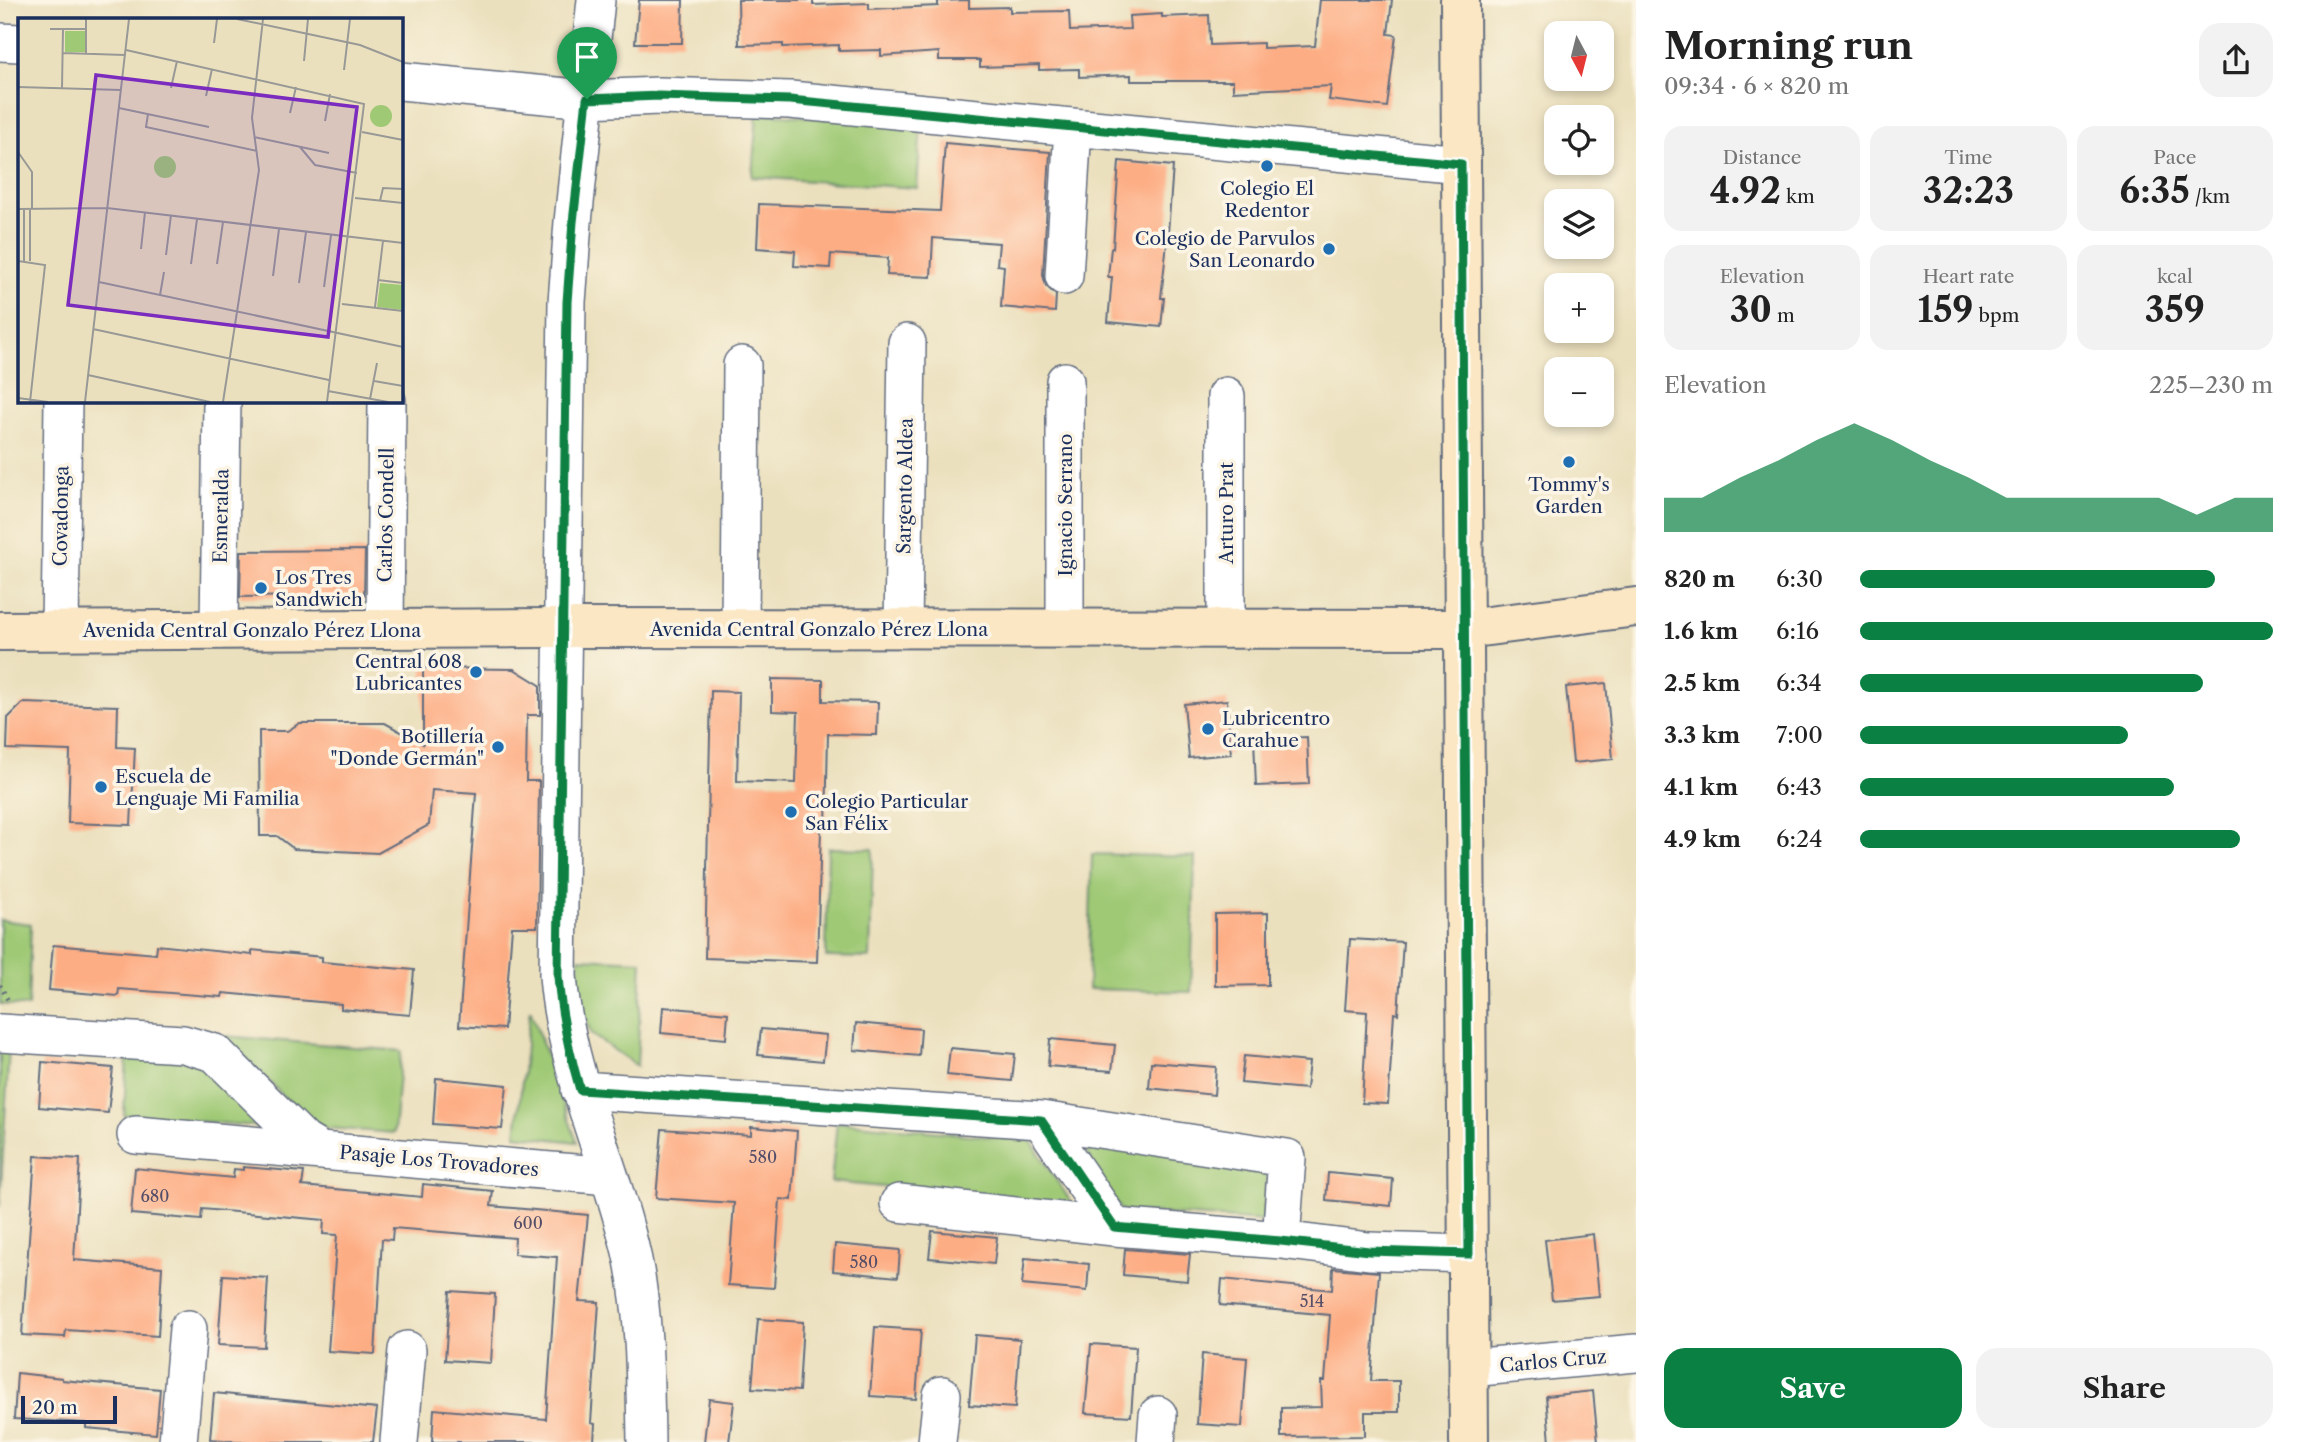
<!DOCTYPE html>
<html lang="en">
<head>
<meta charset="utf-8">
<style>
	:root { --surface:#fff; --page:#f2f2f2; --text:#222; --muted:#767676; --accent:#0b8043 }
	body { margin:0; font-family:"Libre Caslon Text",serif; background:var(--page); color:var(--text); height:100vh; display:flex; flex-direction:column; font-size:26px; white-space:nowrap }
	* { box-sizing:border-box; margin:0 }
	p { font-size:23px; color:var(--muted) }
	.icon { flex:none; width:38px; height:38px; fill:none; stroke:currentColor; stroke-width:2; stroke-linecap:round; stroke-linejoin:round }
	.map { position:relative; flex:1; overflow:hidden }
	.panel { display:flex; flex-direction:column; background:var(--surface); width:665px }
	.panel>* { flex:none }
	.needle { width:46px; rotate:173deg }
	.buttons { position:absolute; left:1544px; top:21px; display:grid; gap:14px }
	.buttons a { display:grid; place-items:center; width:70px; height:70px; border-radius:14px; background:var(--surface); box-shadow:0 4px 10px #0003; font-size:35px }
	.scale { position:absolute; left:21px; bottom:18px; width:96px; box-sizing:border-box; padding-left:7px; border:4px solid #1b2f5e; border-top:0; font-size:19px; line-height:24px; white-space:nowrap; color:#1b2f5e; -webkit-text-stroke:5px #fcf5e5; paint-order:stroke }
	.pin { position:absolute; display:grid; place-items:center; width:60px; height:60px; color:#fff; margin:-72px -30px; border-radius:50% 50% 50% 0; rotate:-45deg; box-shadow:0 0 7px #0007 }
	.pin .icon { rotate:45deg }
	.round { display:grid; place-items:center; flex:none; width:74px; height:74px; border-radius:21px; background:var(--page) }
	.summary { display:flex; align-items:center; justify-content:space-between; height:119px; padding:0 28px }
	h1 { font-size:38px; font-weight:800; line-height:52px }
	.stats { display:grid; grid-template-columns:repeat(3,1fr); gap:10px; height:119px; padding:7px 28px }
	.stats div { display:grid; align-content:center; border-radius:18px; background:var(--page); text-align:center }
	.stats b { font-size:35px; font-weight:800 }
	.stats small { font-size:19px; font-weight:400 }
	.stats p { font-size:19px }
	.chart { height:196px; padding:14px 28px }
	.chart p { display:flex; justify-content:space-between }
	.chart svg { width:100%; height:126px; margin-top:7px; fill:var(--accent); opacity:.7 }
	.button { display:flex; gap:14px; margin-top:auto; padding:14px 28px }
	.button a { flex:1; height:80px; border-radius:21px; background:var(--accent); color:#fff; font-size:28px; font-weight:800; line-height:80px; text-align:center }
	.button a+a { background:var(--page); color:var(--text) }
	ul { padding:0 28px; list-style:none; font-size:23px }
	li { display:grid; grid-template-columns:112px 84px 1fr; align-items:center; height:52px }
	li i { height:18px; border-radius:9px; background:var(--accent) }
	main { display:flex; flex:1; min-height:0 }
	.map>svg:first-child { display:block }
	.green { fill:#9fc975; stroke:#5d7c6a; stroke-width:2 }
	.building { fill:#fdad84 }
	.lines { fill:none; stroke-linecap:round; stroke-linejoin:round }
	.street-casing { stroke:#646d7f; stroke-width:40 }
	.secondary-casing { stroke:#646d7f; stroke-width:42 }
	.path { stroke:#646d7f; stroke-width:4.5; stroke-dasharray:2 5; stroke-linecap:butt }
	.street { stroke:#fff; stroke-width:37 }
	.secondary { stroke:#fbe7c3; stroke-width:38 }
	.route-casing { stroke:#fff; stroke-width:14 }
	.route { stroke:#0b8043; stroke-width:9 }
	.poi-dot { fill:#1f6fb2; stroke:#fcf5e5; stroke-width:2.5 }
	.labels { text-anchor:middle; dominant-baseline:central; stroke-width:7; stroke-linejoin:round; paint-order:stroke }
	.number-label { font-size:16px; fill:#544e68 }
	.poi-label { font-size:19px; fill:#1b2f5e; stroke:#fcf5e5; text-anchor:start }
	.street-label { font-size:19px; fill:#1b2f5e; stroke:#fcf5e5 }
	.inset-road { fill:none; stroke:#989997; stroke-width:2 }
	.view { fill:#7b2cbf; fill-opacity:0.15; stroke:#7b2cbf; stroke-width:3.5 }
	.inset-edge { fill:none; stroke:#1b2f5e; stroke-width:3.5 }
</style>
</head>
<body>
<main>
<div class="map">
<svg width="1636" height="1442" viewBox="0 0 1636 1442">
	<rect width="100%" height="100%" fill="#fcf5e5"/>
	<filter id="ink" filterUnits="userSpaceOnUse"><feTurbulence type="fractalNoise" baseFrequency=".0143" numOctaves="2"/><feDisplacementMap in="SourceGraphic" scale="14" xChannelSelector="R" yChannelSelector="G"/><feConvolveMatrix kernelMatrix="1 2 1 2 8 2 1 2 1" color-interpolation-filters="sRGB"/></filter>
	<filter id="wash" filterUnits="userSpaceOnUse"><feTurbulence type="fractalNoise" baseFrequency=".00686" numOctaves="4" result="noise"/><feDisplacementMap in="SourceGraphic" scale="28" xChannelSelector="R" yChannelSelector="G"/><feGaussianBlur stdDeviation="1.57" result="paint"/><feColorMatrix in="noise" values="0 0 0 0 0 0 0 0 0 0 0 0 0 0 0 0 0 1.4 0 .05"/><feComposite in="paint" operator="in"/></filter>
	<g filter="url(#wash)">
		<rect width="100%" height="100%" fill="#ebe0bd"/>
		<path class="green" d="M757 113 921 125 917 188 752 177Z
			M828 848 873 849 870 958 826 957Z
			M1092 854 1195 857 1191 992 1088 989Z
			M0 920 31 924 28 1007 0 1004Z
			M579 958 642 961 637 1066 591 1034 577 993Z
			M530 1009 577 1142 516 1135Z
			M224 1036 401 1051 394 1133 314 1127Z
			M0 1047 9 1048 0 1207Z
			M127 1052 191 1054 268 1127 124 1115Z
			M837 1122 1031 1141 1073 1205 831 1182Z
			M1082 1144 1268 1158 1263 1221 1121 1211Z"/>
		<g id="blocks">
			<path class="building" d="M639 0H683L682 43H635Z
				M738 0H813V5L869 3V9L938 6V1L969 0V8L1010 7V12L1069 11 1070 31 1130 29 1129 16 1162 14V17L1209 15 1210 45 1263 43V48L1315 46 1320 0H1392L1388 34 1396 35 1387 107 1329 100 1331 86 1233 91V81H1131V75L1079 77V69L1039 70V65L980 67V60H939V52L881 56V50L839 51V45L783 47V44L739 45Z
				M945 143 1050 152 1043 275 1046 286 1056 295 1055 312 1001 307 1004 266 997 265 999 243 933 238 931 277 887 275 888 258 831 254 830 268 794 266 795 251 757 248 759 204 940 211Z
				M1119 161 1173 166 1168 233 1161 298H1164L1161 327 1108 322 1112 277H1108L1111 248H1113Z
				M365 550 364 595 240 597 241 551Z
				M423 668 514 669 540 685V715H527L526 781H539L537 927H512L504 1029 459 1026 476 793 432 790 429 825 378 853 294 849 277 836H260L259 731H287L300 723H385L423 744Z
				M772 679 823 680V701L878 702 877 735 828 734 826 829H821L817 962 705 958 711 691 739 692 737 781 796 783 798 712 772 711Z
				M1606 683 1613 759 1573 763 1566 687Z
				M1227 700 1231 754 1189 758 1184 704Z
				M23 703 118 706 117 747 135 748 131 825 68 823 70 751 7 749 8 718Z
				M1307 737 1309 784 1256 786 1254 739Z
				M1268 913V985L1215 986V914Z
				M1350 939 1403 942 1398 1014 1394 1013 1388 1104 1362 1103 1367 1012 1345 1010Z
				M53 945 156 954 157 945 252 955V950L322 957V962L414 970 410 1015 341 1009V1004L223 993 222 997 119 989 118 996 49 990Z
				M663 1007 728 1013 726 1039 661 1033Z
				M856 1023 921 1029 919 1056 854 1050Z
				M761 1029 826 1035 823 1061 758 1055Z
				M1050 1039 1115 1045 1112 1071 1048 1066Z
				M950 1048 1015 1054 1012 1081 947 1075Z
				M1244 1056 1309 1062 1306 1089 1241 1083Z
				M42 1062 113 1068 108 1113 39 1107Z
				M1151 1062 1216 1067 1214 1095 1149 1088Z
				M436 1078 507 1085 502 1129 433 1124Z
				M751 1127 797 1131 792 1200 780 1199 774 1288 728 1285 734 1203 656 1198 662 1129 751 1135Z
				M35 1156 80 1159 74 1260 162 1267 158 1336 66 1330 65 1337 22 1335Z
				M243 1167 304 1172 302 1186 422 1197 423 1184 493 1191 491 1206 588 1215 579 1301 599 1302 591 1423 595 1424 594 1442H432L434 1409 546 1419 557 1257 514 1254 515 1238 393 1228 392 1240 382 1239 375 1354 328 1351 337 1235 323 1234 324 1220 202 1209 201 1220 131 1214 135 1168 233 1178 234 1169 243 1170Z
				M1328 1173 1393 1179 1391 1206 1326 1200Z
				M932 1231 997 1237 994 1264 929 1258Z
				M1593 1234 1599 1296 1552 1300 1545 1240Z
				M835 1244 900 1250 898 1277 833 1271Z
				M1125 1249 1190 1254 1187 1281 1123 1275Z
				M1025 1258 1089 1264 1087 1291 1022 1285Z
				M1333 1268 1379 1272 1371 1381H1399V1412H1365V1436L1281 1437V1408L1322 1407 1321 1381H1325L1330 1315 1220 1305 1222 1279 1332 1290Z
				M223 1275 268 1278 264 1347 218 1345Z
				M450 1291 495 1294 491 1363 445 1360Z
				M758 1319 803 1322 799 1391 752 1388Z
				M875 1327 921 1330 916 1399 870 1396Z
				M975 1335 1020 1339 1015 1408 969 1405Z
				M1091 1344 1136 1347 1131 1416 1085 1413Z
				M1202 1354 1247 1358 1242 1427 1197 1424Z
				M17 1373 62 1378V1380L160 1389 156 1434 86 1428V1423L14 1419Z
				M1593 1391 1598 1442H1550L1546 1396Z
				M214 1393 377 1409 373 1442H249L210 1439Z
				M709 1399 734 1402 729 1442H704Z"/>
		</g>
	</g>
	<g filter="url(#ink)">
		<use href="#blocks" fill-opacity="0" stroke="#646d7f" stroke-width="2"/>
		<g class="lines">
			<defs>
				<path id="street" d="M596 0 573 222 567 302 558 976C566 1075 612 1164 633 1260 645 1319 645 1382 646 1442
					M0 42 19 43
					M401 81 587 99 659 96 790 100 1461 164
					M1064 276 1073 127
					M1226 396V629
					M385 629 387 401
					M740 629 742 365
					M903 629 907 343
					M1065 629V381
					M219 630 222 401
					M60 631 63 401
					M0 1033 183 1044 215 1053 304 1141 319 1150
					M580 1090 1041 1120 1287 1158 1281 1240
					M1041 1120 1114 1227
					M136 1135 609 1176
					M899 1203 1114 1227 1281 1240 1369 1251 1469 1254
					M1469 1368 1636 1353
					M178 1442 188 1329
					M399 1442 407 1350
					M937 1442 942 1395
					M1156 1442 1158 1415"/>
				<path id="secondary" d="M1460 0 1469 1442
					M0 631 563 628 1465 629 1636 607"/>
			</defs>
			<use href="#street" class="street-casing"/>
			<use href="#secondary" class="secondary-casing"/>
			<path class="path" d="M0 985 8 1000"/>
			<use href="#street" class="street"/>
			<use href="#secondary" class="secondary"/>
		</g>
	</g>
	<g class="lines" filter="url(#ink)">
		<defs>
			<path id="route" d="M659 96 790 100 1461 164 1469 1254 1369 1251 1281 1241 1114 1227 1041 1120 580 1090C569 1052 561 1015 558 976L567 302 573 222 587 99Z"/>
		</defs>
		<use href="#route" class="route-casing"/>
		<use href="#route" class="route"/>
	</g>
	<g class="poi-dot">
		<circle cx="1267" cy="166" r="7"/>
		<circle cx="1329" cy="249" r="7"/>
		<circle cx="1569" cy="462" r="7"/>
		<circle cx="261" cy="588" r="7"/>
		<circle cx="476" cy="672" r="7"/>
		<circle cx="1208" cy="729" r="7"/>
		<circle cx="498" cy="747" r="7"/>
		<circle cx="101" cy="787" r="7"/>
		<circle cx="791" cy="812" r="7"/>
	</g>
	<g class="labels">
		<g class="number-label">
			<text x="763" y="1157">580</text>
			<text x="155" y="1196">680</text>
			<text x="528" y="1223">600</text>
			<text x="864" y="1262">580</text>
			<text x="1312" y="1301">514</text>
		</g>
		<g class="poi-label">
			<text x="1267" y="188" text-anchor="middle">Colegio El<tspan x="1267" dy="22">Redentor</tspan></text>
			<text x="1315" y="238" text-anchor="end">Colegio de Parvulos<tspan x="1315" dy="22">San Leonardo</tspan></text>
			<text x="1569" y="484" text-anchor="middle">Tommy's<tspan x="1569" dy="22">Garden</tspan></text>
			<text x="275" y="577">Los Tres<tspan x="275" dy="22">Sandwich</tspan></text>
			<text x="462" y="661" text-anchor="end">Central 608<tspan x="462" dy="22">Lubricantes</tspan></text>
			<text x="1222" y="718">Lubricentro<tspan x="1222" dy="22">Carahue</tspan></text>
			<text x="484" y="736" text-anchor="end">Botillería<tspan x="484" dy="22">"Donde Germán"</tspan></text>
			<text x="115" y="776">Escuela de<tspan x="115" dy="22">Lenguaje Mi Familia</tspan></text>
			<text x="805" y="801">Colegio Particular<tspan x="805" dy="22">San Félix</tspan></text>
		</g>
		<g class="street-label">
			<text transform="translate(905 486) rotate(-89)">Sargento Aldea</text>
			<text transform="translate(1065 505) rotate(-90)">Ignacio Serrano</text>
			<text transform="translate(1226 513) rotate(-90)">Arturo Prat</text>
			<text transform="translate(386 515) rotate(-89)">Carlos Condell</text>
			<text transform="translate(61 516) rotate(-89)">Covadonga</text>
			<text transform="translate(221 516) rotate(-89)">Esmeralda</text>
			<text x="819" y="629">Avenida Central Gonzalo Pérez Llona</text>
			<text x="252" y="630">Avenida Central Gonzalo Pérez Llona</text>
			<text transform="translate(439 1161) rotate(5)">Pasaje Los Trovadores</text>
			<text transform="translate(1553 1361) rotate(-5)">Carlos Cruz</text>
		</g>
	</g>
	<g transform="translate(18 18)">
		<rect width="385" height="385" fill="#ebe0bd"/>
		<path d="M47 13H67V34H47ZM352 98a11 11 0 1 1 22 0a11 11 0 1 1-22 0ZM136 149a11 11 0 1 1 22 0a11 11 0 1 1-22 0ZM362 265 385 267V292L359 289Z" fill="#9fc975"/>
		<path class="inset-road" d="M219 1 342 27 385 44M32 11H68M196 25 199 1M108 32 346 86 309 384M45 35 107 37M68 36V1M286 43 290 1M326 52 332 1M0 69 103 72M44 70 45 11M153 70 159 43M188 78 194 51M101 90 191 109M272 95 278 69M130 96 128 109 239 133M307 103 312 76M344 114 385 122M236 119 311 135M282 129 297 147 339 155M0 134 14 154V190M337 180 385 185M362 183 365 170 385 171M12 190V243M0 191 89 190 385 225M6 191V243M123 231 127 194M148 237 153 197M0 243 27 247 12 384M173 246 179 201M199 246 205 204M255 258 261 211M360 262 385 265M81 264 385 329M281 265 288 214M306 269 313 217M142 277 146 254M324 286 385 293M357 289 365 223M75 311 311 362M70 357 192 384M356 363 385 368M310 373 370 384M0 380 30 384M352 381 359 345M67 384 111 1M205 384 241 152 234 100 245 1"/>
		<path class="view" d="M78 57 339 89 310 319 50 287Z"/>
		<rect width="385" height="385" class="inset-edge"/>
	</g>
</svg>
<div class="buttons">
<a><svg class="needle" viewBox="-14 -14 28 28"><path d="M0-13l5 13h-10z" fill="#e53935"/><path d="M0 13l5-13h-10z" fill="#767676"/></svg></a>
<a><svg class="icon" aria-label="locate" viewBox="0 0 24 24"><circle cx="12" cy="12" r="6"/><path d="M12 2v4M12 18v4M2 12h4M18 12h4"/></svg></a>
<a><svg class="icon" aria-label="layers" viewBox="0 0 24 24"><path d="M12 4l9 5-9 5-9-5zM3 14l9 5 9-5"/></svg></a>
<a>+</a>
<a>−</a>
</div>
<div class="scale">20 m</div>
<div class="pin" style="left:587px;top:99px;background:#1e9e55"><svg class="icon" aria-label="arrive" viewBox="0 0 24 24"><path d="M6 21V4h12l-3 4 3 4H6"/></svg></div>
</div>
<section class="panel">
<div class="summary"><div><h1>Morning run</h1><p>09:34 · 6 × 820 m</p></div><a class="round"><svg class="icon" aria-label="share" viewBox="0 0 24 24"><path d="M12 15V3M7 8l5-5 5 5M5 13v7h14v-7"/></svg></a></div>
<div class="stats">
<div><p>Distance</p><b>4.92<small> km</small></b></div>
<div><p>Time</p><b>32:23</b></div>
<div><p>Pace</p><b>6:35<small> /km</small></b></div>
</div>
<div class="stats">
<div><p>Elevation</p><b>30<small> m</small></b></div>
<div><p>Heart rate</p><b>159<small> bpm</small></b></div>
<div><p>kcal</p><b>359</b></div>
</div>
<div class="chart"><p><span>Elevation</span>225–230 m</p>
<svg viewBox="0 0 160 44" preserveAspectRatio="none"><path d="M0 44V32L10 32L20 25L30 19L40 12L50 6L60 12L70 19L80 25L90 32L100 32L110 32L120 32L130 32L140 38L150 32L160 32V44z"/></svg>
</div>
<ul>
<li><b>820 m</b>6:30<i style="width:86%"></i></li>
<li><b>1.6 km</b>6:16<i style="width:100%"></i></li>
<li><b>2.5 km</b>6:34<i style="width:83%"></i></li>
<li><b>3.3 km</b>7:00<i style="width:65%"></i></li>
<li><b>4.1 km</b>6:43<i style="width:76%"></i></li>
<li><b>4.9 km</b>6:24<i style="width:92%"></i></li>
</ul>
<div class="button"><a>Save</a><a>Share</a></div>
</section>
</main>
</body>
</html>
